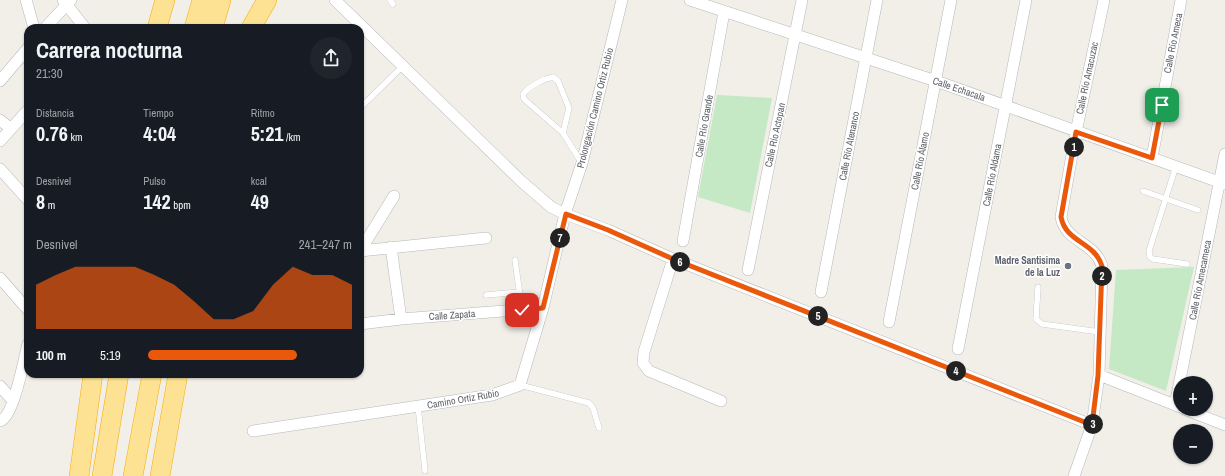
<!DOCTYPE html>
<html lang="es">
<head>
<meta charset="utf-8">
<style>
	:root { --surface:#171b24; --page:#20242c; --text:#f1f3f6; --muted:#9ea1a6; --accent:#ea580c }
	body { margin:0; font-family:"Archivo Narrow",sans-serif; background:var(--page); color:var(--text); height:100vh; display:flex; flex-direction:column; font-size:15px; white-space:nowrap }
	* { box-sizing:border-box; margin:0 }
	p { font-size:13px; color:var(--muted) }
	.icon { flex:none; width:22px; height:22px; fill:none; stroke:currentColor; stroke-width:2; stroke-linecap:round; stroke-linejoin:round }
	.map { position:relative; flex:1; overflow:hidden }
	.details { position:absolute; left:24px; top:24px; width:340px; height:354px; display:flex; flex-direction:column; background:var(--surface); border-radius:12px; box-shadow:0 1px 3px #0004 }
	.details>* { flex:none }
	.fabs { position:absolute; left:1173px; top:376px; display:grid; gap:8px }
	.fabs a { display:grid; place-items:center; width:40px; height:40px; border-radius:50%; background:var(--surface); box-shadow:0 1px 3px #0004; font-size:20px }
	.pin { position:absolute; display:grid; place-items:center; width:34px; height:34px; color:#fff; margin:-17px; border-radius:8px; box-shadow:0 2px 6px #0006 }
	.km { position:absolute; width:20px; height:20px; margin:-10px; border-radius:50%; background:#222; color:#fff; font-size:11px; line-height:20px; text-align:center }
	.round { display:grid; place-items:center; flex:none; width:42px; height:42px; border-radius:21px; background:var(--page) }
	.overview { display:flex; align-items:center; justify-content:space-between; height:68px; padding:0 12px }
	h1 { font-size:22px; font-weight:700; line-height:30px }
	.metrics { display:grid; grid-template-columns:repeat(3,1fr); gap:6px; height:68px; padding:4px 12px }
	.metrics div { display:grid; align-content:center }
	.metrics b { font-size:20px; font-weight:700 }
	.metrics small { font-size:11px; font-weight:400 }
	.metrics p { font-size:11px }
	.chart { height:112px; padding:8px 12px }
	.chart p { display:flex; justify-content:space-between }
	.chart svg { width:100%; height:72px; margin-top:4px; fill:var(--accent); opacity:.7 }
	ul { padding:0 12px; list-style:none; font-size:13px }
	li { display:grid; grid-template-columns:64px 48px 1fr; align-items:center; height:30px }
	li i { height:10px; border-radius:5px; background:var(--accent) }
	.map>svg:first-child { display:block }
	.green { fill:#c5e8c5 }
	.lines { fill:none; stroke-linecap:round; stroke-linejoin:round }
	.lane-casing { stroke:#b5b8bc; stroke-width:6 }
	.street-casing { stroke:#b5b8bc; stroke-width:12 }
	.highway-casing { stroke:#f9ab00; stroke-width:20 }
	.lane { stroke:#fff; stroke-width:5.5 }
	.street { stroke:#fff; stroke-width:11 }
	.highway { stroke:#fde293; stroke-width:19 }
	.route-casing { stroke:#fff; stroke-width:8 }
	.route { stroke:#ea580c; stroke-width:5 }
	.worship-dot { fill:#6b7280; stroke:#fff; stroke-width:1.5 }
	.labels { text-anchor:middle; dominant-baseline:central; stroke-width:3; stroke-linejoin:round; paint-order:stroke }
	.street-label { font-size:10px; fill:#5f6368; stroke:#fff }
	.worship-label { font-size:10px; font-weight:bold; fill:#5b616d; stroke:#fff; text-anchor:end }
</style>
</head>
<body>
<div class="map">
<svg width="1225" height="476" viewBox="0 0 1225 476">
	<rect width="100%" height="100%" fill="#f1efe8"/>
	<path class="green" d="M717 95 772 98 750 213 698 197Z
		M1194 267 1166 391 1109 369 1116 270Z"/>
	<g class="lines">
		<defs>
			<path id="lane" d="M390 0 393 4
				M360 108 403 66
				M563 133 569 108 558 81 553 77C543 79 530 86 523 94L524 99 563 133 581 162
				M1176 166 1149 251 1150 257 1153 259 1187 264
				M1143 191 1198 210
				M515 260 522 310
				M1038 287 1036 319 1042 324 1100 332
				M486 295 520 292
				M520 385 589 403 593 408 599 428
				M418 406 425 471"/>
			<path id="street" d="M26 0 34 28
				M63 0 85 28
				M335 0 521 181 551 207 565 214 608 230 673 259 1092 425
				M690 0 936 81 1225 184
				M45 28 71 0
				M0 81 28 48
				M0 120 10 128
				M0 141 28 110
				M1152 158 1181 0
				M0 169 28 200
				M683 241 724 12
				M391 247 401 319
				M360 251 486 238
				M360 251 394 196
				M673 259 644 352 643 363 649 371 721 401
				M748 270 802 0
				M0 278 28 310
				M821 292 877 0
				M889 322 951 0
				M360 324 401 319 543 308
				M958 349 1026 0
				M1099 375 1180 407
				M0 386 13 401
				M1175 405 1225 154
				M1184 409 1225 425
				M0 421C14 417 24 358 28 344
				M253 431 492 395 520 385 543 308 565 214 582 163 622 0
				M1074 476 1092 425 1099 375 1102 266C1094 241 1066 243 1061 217L1076 132 1104 0"/>
			<path id="highway" d="M157 28 165 0
				M194 28 202 0
				M213 28 221 0
				M251 28 267 0
				M79 476 93 374
				M102 476 119 374
				M133 476 152 374
				M160 476 178 374"/>
		</defs>
		<use href="#lane" class="lane-casing"/>
		<use href="#street" class="street-casing"/>
		<use href="#highway" class="highway-casing"/>
		<use href="#lane" class="lane"/>
		<use href="#street" class="street"/>
		<use href="#highway" class="highway"/>
	</g>
	<g class="lines">
		<defs>
			<path id="route" d="M522 310 543 308 566 214 608 230 673 259 1092 425 1098 376 1102 266C1094 241 1066 243 1061 217L1076 132 1152 158 1162 105"/>
		</defs>
		<use href="#route" class="route-casing"/>
		<use href="#route" class="route"/>
	</g>
	<circle class="worship-dot" cx="1068" cy="266" r="4"/>
	<g class="labels">
		<g class="street-label">
			<text transform="translate(1173 43) rotate(-79)">Calle Río Ameca</text>
			<text transform="translate(1087 78) rotate(-78)">Calle Río Amacuzac</text>
			<text transform="translate(959 89) rotate(19)">Calle Echacala</text>
			<text transform="translate(595 108) rotate(-76)">Prolongación Camino Ortiz Rubio</text>
			<text transform="translate(704 126) rotate(-80)">Calle Río Grande</text>
			<text transform="translate(775 135) rotate(-78)">Calle Río Actopan</text>
			<text transform="translate(849 146) rotate(-79)">Calle Río Atenanco</text>
			<text transform="translate(920 161) rotate(-79)">Calle Río Álamo</text>
			<text transform="translate(992 175) rotate(-79)">Calle Río Aldama</text>
			<text transform="translate(1200 280) rotate(-79)">Calle Río Amecameca</text>
			<text transform="translate(452 315) rotate(-4)">Calle Zapata</text>
			<text transform="translate(463 399) rotate(-10)">Camino Ortíz Rubio</text>
		</g>
		<g class="worship-label">
			<text x="1060" y="260">Madre Santisima<tspan x="1060" dy="12">de la Luz</tspan></text>
		</g>
	</g>
</svg>
<div class="fabs">
<a>+</a>
<a>−</a>
</div>
<div class="pin" style="left:1162px;top:105px;background:#1e9e55"><svg class="icon" aria-label="arrive" viewBox="0 0 24 24"><path d="M6 21V4h12l-3 4 3 4H6"/></svg></div>
<div class="pin" style="left:522px;top:310px;background:#d93025"><svg class="icon" aria-label="check" viewBox="0 0 24 24"><path d="M5 12l5 5 9-10"/></svg></div>
<b class="km" style="left:1074px;top:147px">1</b>
<b class="km" style="left:1102px;top:276px">2</b>
<b class="km" style="left:1093px;top:424px">3</b>
<b class="km" style="left:956px;top:371px">4</b>
<b class="km" style="left:818px;top:316px">5</b>
<b class="km" style="left:680px;top:262px">6</b>
<b class="km" style="left:560px;top:238px">7</b>
<section class="details">
<div class="overview"><div><h1>Carrera nocturna</h1><p>21:30</p></div><a class="round"><svg class="icon" aria-label="share" viewBox="0 0 24 24"><path d="M12 15V3M7 8l5-5 5 5M5 13v7h14v-7"/></svg></a></div>
<div class="metrics">
<div><p>Distancia</p><b>0.76<small> km</small></b></div>
<div><p>Tiempo</p><b>4:04</b></div>
<div><p>Ritmo</p><b>5:21<small> /km</small></b></div>
</div>
<div class="metrics">
<div><p>Desnivel</p><b>8<small> m</small></b></div>
<div><p>Pulso</p><b>142<small> bpm</small></b></div>
<div><p>kcal</p><b>49</b></div>
</div>
<div class="chart"><p><span>Desnivel</span>241–247 m</p>
<svg viewBox="0 0 160 44" preserveAspectRatio="none"><path d="M0 44V17L10 11L20 6L30 6L40 6L50 6L60 11L70 17L80 27L90 38L100 38L110 33L120 17L130 6L140 11L150 11L160 17V44z"/></svg>
</div>
<ul>
<li><b>100 m</b>5:19<i style="width:73%"></i></li>
</ul>
</section>
</div>
</body>
</html>
